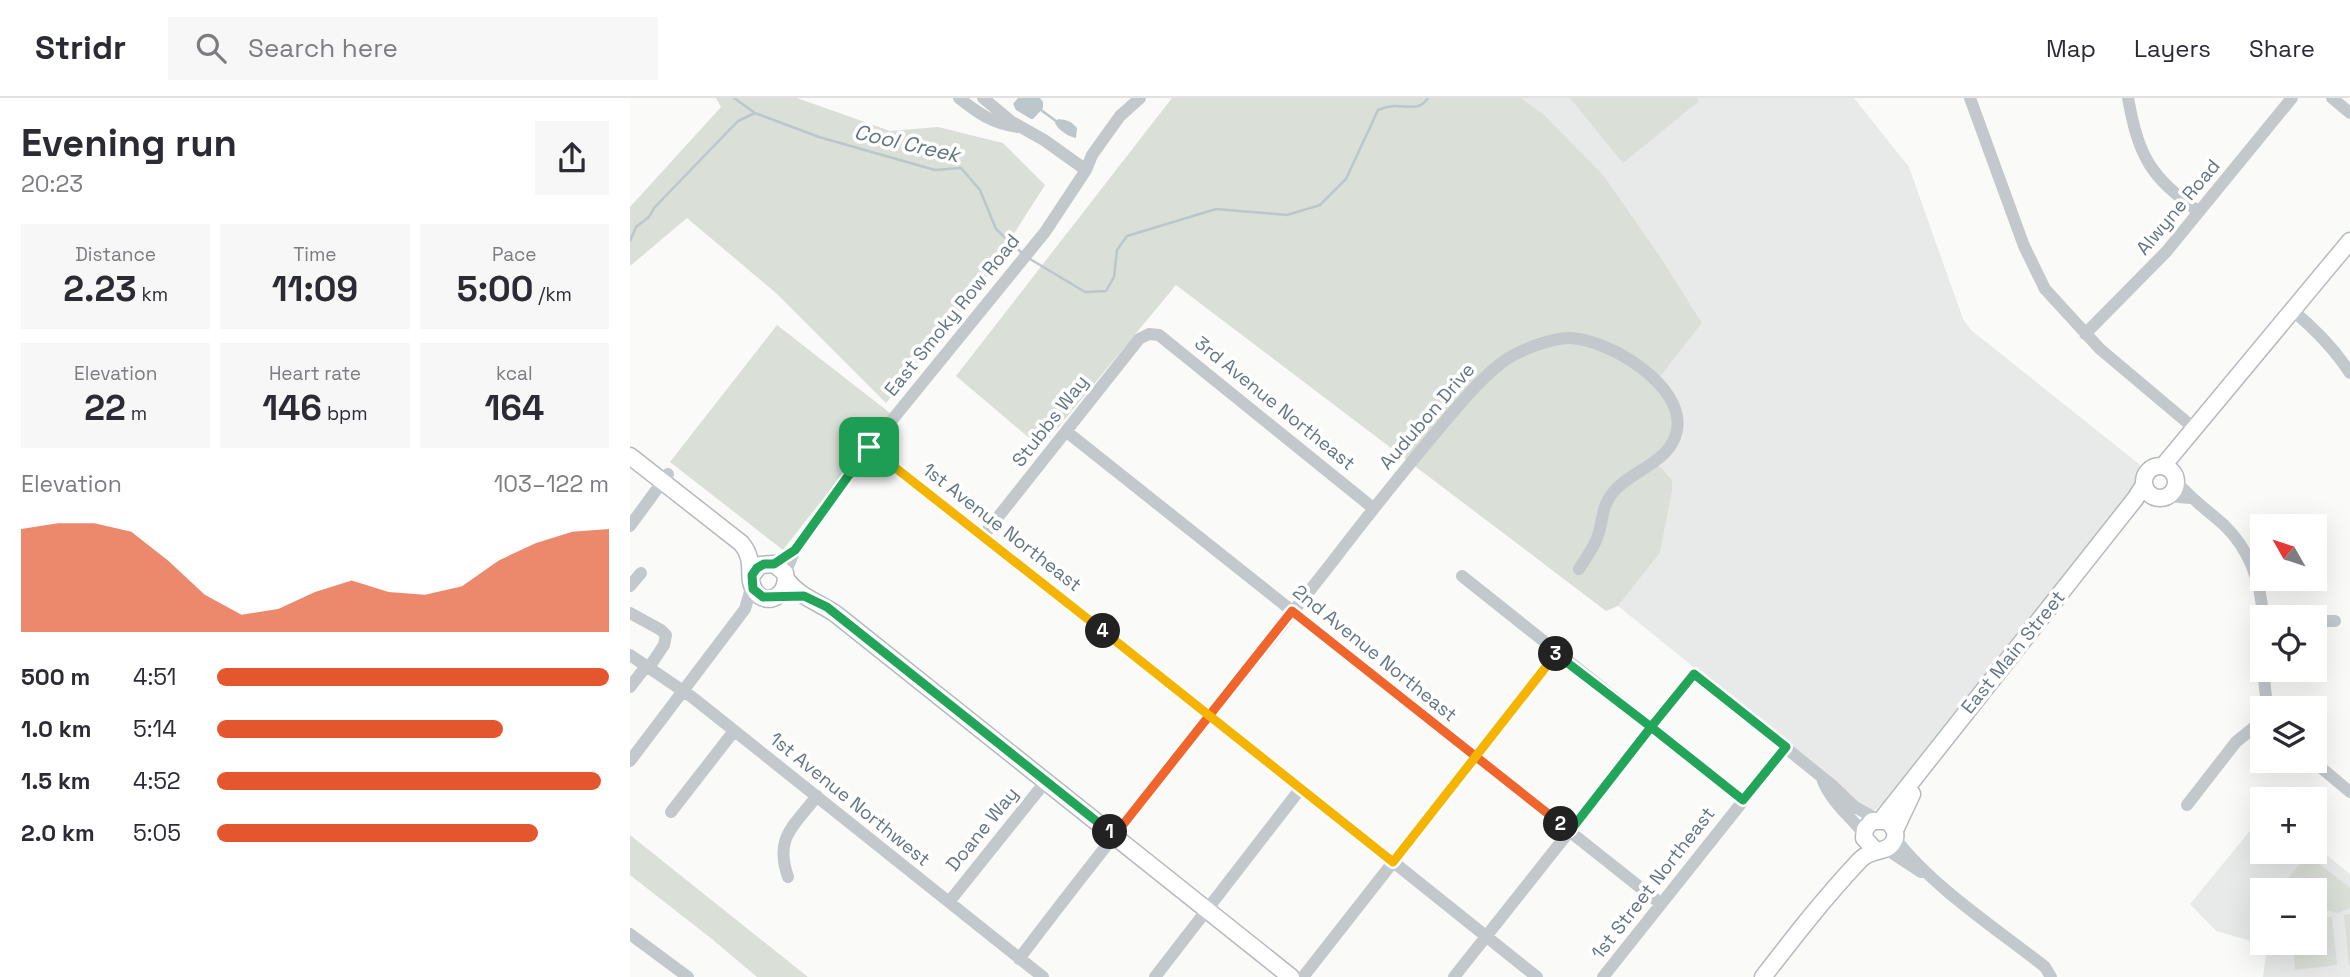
<!DOCTYPE html>
<html lang="en">
<head>
<meta charset="utf-8">
<style>
	:root { --surface:#fff; --page:#f7f7f7; --text:#2b2b33; --muted:#7c7c81; --line:#e1e1e2; --accent:#e4572e }
	body { margin:0; font-family:"Space Grotesk",sans-serif; background:var(--page); color:var(--text); height:100vh; display:flex; flex-direction:column; font-size:26px; white-space:nowrap }
	* { box-sizing:border-box; margin:0 }
	p { font-size:23px; color:var(--muted) }
	.icon { flex:none; width:38px; height:38px; fill:none; stroke:currentColor; stroke-width:2; stroke-linecap:round; stroke-linejoin:round }
	.map { position:relative; flex:1; overflow:hidden }
	.drawer { display:flex; flex-direction:column; background:var(--surface); width:630px }
	.drawer>* { flex:none }
	.needle { width:46px; rotate:309deg }
	.controls { position:absolute; left:1620px; top:416px; display:grid; gap:14px }
	.controls a { display:grid; place-items:center; width:77px; height:77px; border-radius:0px; background:var(--surface); box-shadow:0 7px 28px #0002; font-size:35px }
	.pin { position:absolute; display:grid; place-items:center; width:60px; height:60px; color:#fff; margin:-30px; border-radius:14px; box-shadow:0 4px 10px #0006 }
	.km { position:absolute; width:35px; height:35px; margin:-18px; border-radius:50%; background:#222; color:#fff; font-size:19px; line-height:35px; text-align:center }
	.round { display:grid; place-items:center; flex:none; width:74px; height:74px; border-radius:0px; background:var(--page) }
	.summary { display:flex; align-items:center; justify-content:space-between; height:119px; padding:0 21px }
	h1 { font-size:38px; font-weight:800; line-height:52px }
	.figures { display:grid; grid-template-columns:repeat(3,1fr); gap:10px; height:119px; padding:7px 21px }
	.figures div { display:grid; align-content:center; border-radius:0px; background:var(--page); text-align:center }
	.figures b { font-size:35px; font-weight:800 }
	.figures small { font-size:19px; font-weight:400 }
	.figures p { font-size:19px }
	.chart { height:196px; padding:14px 21px }
	.chart p { display:flex; justify-content:space-between }
	.chart svg { width:100%; height:126px; margin-top:7px; fill:var(--accent); opacity:.7 }
	ul { padding:0 21px; list-style:none; font-size:23px }
	li { display:grid; grid-template-columns:112px 84px 1fr; align-items:center; height:52px }
	li i { height:18px; border-radius:9px; background:var(--accent) }
	header { display:flex; align-items:center; gap:42px; box-sizing:border-box; height:98px; padding:0 35px; background:var(--surface); border-bottom:2px solid var(--line) }
	header strong { font-size:33px }
	nav { display:flex; gap:38px; margin-inline-start:auto; font-size:24px }
	.search { width:490px; height:63px; background:var(--page); display:flex; align-items:center; gap:18px; box-sizing:border-box; padding:0 24px; border-radius:0px; color:var(--muted); font-size:26px }
	main { display:flex; flex:1; min-height:0 }
	.map>svg:first-child { display:block }
	.built { fill:#e8e9e9; fill-rule:evenodd }
	.green { fill:#dadfd7 }
	.water { fill:#bbc7cb }
	.lines { fill:none; stroke-linecap:round; stroke-linejoin:round }
	.stream { stroke:#bbc7cb; stroke-width:2.5 }
	.major-casing { stroke:#b5babe; stroke-width:19 }
	.minor { stroke:#c3c8cc; stroke-width:12 }
	.major { stroke:#fff; stroke-width:16 }
	.split-1-casing { stroke:#fff; stroke-width:14 }
	.split-2-casing { stroke:#fff; stroke-width:14 }
	.split-3-casing { stroke:#fff; stroke-width:14 }
	.split-4-casing { stroke:#fff; stroke-width:14 }
	.split-5-casing { stroke:#fff; stroke-width:14 }
	.split-1 { stroke:#22a559; stroke-width:9 }
	.split-2 { stroke:#f0652b; stroke-width:9 }
	.split-3 { stroke:#22a559; stroke-width:9 }
	.split-4 { stroke:#f5b400; stroke-width:9 }
	.split-5 { stroke:#f5b400; stroke-width:9 }
	.labels { text-anchor:middle; dominant-baseline:central; stroke-width:7; stroke-linejoin:round; paint-order:stroke }
	.street-label { font-size:19px; fill:#657683; stroke:#fff }
	.water-label { font-size:21px; font-style:italic; fill:#60757c; stroke:#fff }
</style>
</head>
<body>
<header>
<strong>Stridr</strong>
<div class="search"><svg class="icon" aria-label="search" viewBox="0 0 24 24"><circle cx="10" cy="10" r="6"/><path d="M15 15l6 6"/></svg>Search here</div>
<nav><a>Map</a><a>Layers</a><a>Share</a></nav>
</header>
<main>
<section class="drawer">
<div class="summary"><div><h1>Evening run</h1><p>20:23</p></div><a class="round"><svg class="icon" aria-label="share" viewBox="0 0 24 24"><path d="M12 15V3M7 8l5-5 5 5M5 13v7h14v-7"/></svg></a></div>
<div class="figures">
<div><p>Distance</p><b>2.23<small> km</small></b></div>
<div><p>Time</p><b>11:09</b></div>
<div><p>Pace</p><b>5:00<small> /km</small></b></div>
</div>
<div class="figures">
<div><p>Elevation</p><b>22<small> m</small></b></div>
<div><p>Heart rate</p><b>146<small> bpm</small></b></div>
<div><p>kcal</p><b>164</b></div>
</div>
<div class="chart"><p><span>Elevation</span>103–122 m</p>
<svg viewBox="0 0 160 44" preserveAspectRatio="none"><path d="M0 44V8L10 6L20 6L30 9L40 19L50 31L60 38L70 36L80 30L90 26L100 30L110 31L120 28L130 19L140 13L150 9L160 8V44z"/></svg>
</div>
<ul>
<li><b>500 m</b>4:51<i style="width:100%"></i></li>
<li><b>1.0 km</b>5:14<i style="width:73%"></i></li>
<li><b>1.5 km</b>4:52<i style="width:98%"></i></li>
<li><b>2.0 km</b>5:05<i style="width:82%"></i></li>
</ul>
</section>
<div class="map">
<svg width="1720" height="879" viewBox="0 0 1720 879">
	<rect width="100%" height="100%" fill="#fafaf8"/>
	<path class="built" d="M891 0H1224L1279 69 1333 221 1341 232 1519 374 1435 476 1254 704 1245 712 1237 713 1206 684 988 508 1030 455 1042 394 1028 367 1029 280 1072 225 1031 160 974 78Z
		M1633 717V754H1685V748L1720 776V879H1633L1636 856 1618 842 1586 833 1560 806ZM1633 793H1685V845H1633Z"/>
	<path class="green" d="M86 0H167L260 33 308 29 373 45 415 87 351 187 256 305 146 195 57 120 0 168V109L91 9Z
		M542 0H891L914 17 974 78 1031 160 1072 225 1029 280 1051 330 1028 367 1042 382V394L1030 455 988 508 976 513 546 187 411 350 326 278Z
		M940 0H1067L1069 3 993 65Z
		M147 227 260 315 153 452 40 364Z
		M0 737 178 879H127L82 841 0 777Z
		M1683 761 1720 790V810L1707 815 1685 809V793H1662L1653 786 1671 765Z
		M1720 816V867H1719L1714 817Z
		M1702 819 1707 867 1665 872 1663 845H1685V820Z"/>
	<path class="water" d="M388 0H410L413 4V10L403 21H401L386 12 383 6Z
		M428 21C437 22 441 23 447 30L446 40C439 39 428 32 425 25Z"/>
	<g class="lines">
		<path class="stream" d="M104 0 125 15 189 39 305 72 331 70 350 92 366 131 392 155
			M411 12 426 23
			M0 143 6 129 19 119 24 110 108 23 125 15
			M400 161 455 194 476 193 484 179 487 152 497 138 586 111 657 117 690 107 716 81 748 12C753 10 759 8 765 8 779 8 789 13 798 0"/>
		<defs>
			<path id="major" d="M0 358 111 445C127 463 115 480 125 493 138 511 160 495 155 475L144 466 130 467 122 477
				M1533 368 1720 143
				M1514 384a16 16 0 1 1 32 0a16 16 0 1 1-32 0Z
				M157 482C169 499 191 505 207 517L661 879
				M1252 721 1505 401 1514 387
				M1265 732 1282 696
				M1133 879C1164 839 1195 799 1230 762 1240 751 1255 755 1262 746 1269 737 1264 729 1257 723H1242L1235 731 1234 740 1245 752"/>
		</defs>
		<use href="#major" class="major-casing"/>
		<path class="minor" d="M329 0C348 15 363 26 388 29
			M353 0 382 24 414 42 456 72
			M1340 0 1394 148 1415 191 1470 251 1565 331
			M1498 0C1509 60 1520 78 1569 114
			M1702 0 1720 15
			M1662 212C1685 231 1704 250 1720 275
			M1455 236 1536 154 1662 0
			M437 334 1031 806
			M239 349 671 690 907 879
			M1546 383C1560 400 1577 412 1594 427 1620 452 1631 484 1633 520
			M1538 398 1560 400
			M0 428 38 376
			M353 438 509 241 519 236 529 237 743 410
			M155 475 165 452 214 381 415 134 456 72 462 57 490 18 510 0
			M832 478 1113 702
			M0 488 11 475
			M0 515 31 532 36 537 34 547 20 568
			M1685 523H1705
			M0 557 62 599 413 879
			M1633 572 1636 599 1640 611
			M0 589 17 567
			M0 663 115 511 122 487
			M1683 663 1720 694
			M1193 683C1202 705 1220 718 1234 736
			M1557 707 1606 644 1633 622
			M41 714 104 633
			M1265 740C1301 788 1367 831 1415 869L1421 879
			M1256 751 1291 774
			M158 779C144 739 164 728 187 698
			M319 804 416 683
			M0 836 58 879
			M389 861C491 725 599 596 703 463 735 421 768 380 802 339 824 313 844 287 870 266 884 254 922 239 941 240 979 242 1055 287 1047 332 1041 364 1004 371 985 392 969 411 975 420 967 440 963 451 955 461 949 471
			M525 879 671 690
			M673 879 927 555
			M824 879 1064 576 1203 688 1225 709 1247 721
			M973 879 1156 649"/>
		<use href="#major" class="major"/>
	</g>
	<g class="lines">
		<defs>
			<path id="split-1" d="M239 349 165 452 144 466H134L127 470 122 477 123 491 133 499 174 498 197 509 480 734"/>
			<path id="split-2" d="M480 734 484 738 662 513 931 726"/>
			<path id="split-3" d="M926 556 1021 629 1064 576 1156 649 1113 702 1021 629 940 733 931 726"/>
			<path id="split-4" d="M473 533 763 764 926 556"/>
			<path id="split-5" d="M239 349 473 533"/>
		</defs>
		<use href="#split-1" class="split-1-casing"/>
		<use href="#split-2" class="split-2-casing"/>
		<use href="#split-3" class="split-3-casing"/>
		<use href="#split-4" class="split-4-casing"/>
		<use href="#split-5" class="split-5-casing"/>
		<use href="#split-1" class="split-1"/>
		<use href="#split-2" class="split-2"/>
		<use href="#split-3" class="split-3"/>
		<use href="#split-4" class="split-4"/>
		<use href="#split-5" class="split-5"/>
	</g>
	<g class="labels">
		<g class="street-label">
			<text transform="translate(1548 109) rotate(-50)">Alwyne Road</text>
			<text transform="translate(322 217) rotate(-51)">East Smoky Row Road</text>
			<text transform="translate(645 305) rotate(39)">3rd Avenue Northeast</text>
			<text transform="translate(797 318) rotate(-49)">Audubon Drive</text>
			<text transform="translate(420 323) rotate(-52)">Stubbs Way</text>
			<text transform="translate(372 429) rotate(38)">1st Avenue Northeast</text>
			<text transform="translate(1383 554) rotate(-51)">East Main Street</text>
			<text transform="translate(745 555) rotate(39)">2nd Avenue Northeast</text>
			<text transform="translate(220 701) rotate(39)">1st Avenue Northwest</text>
			<text transform="translate(352 731) rotate(-51)">Doane Way</text>
			<text transform="translate(1023 785) rotate(-52)">1st Street Northeast</text>
		</g>
		<g class="water-label">
			<text transform="translate(277 45) rotate(13)">Cool Creek</text>
		</g>
	</g>
</svg>
<div class="controls">
<a><svg class="needle" viewBox="-14 -14 28 28"><path d="M0-13l5 13h-10z" fill="#e53935"/><path d="M0 13l5-13h-10z" fill="#7c7c81"/></svg></a>
<a><svg class="icon" aria-label="locate" viewBox="0 0 24 24"><circle cx="12" cy="12" r="6"/><path d="M12 2v4M12 18v4M2 12h4M18 12h4"/></svg></a>
<a><svg class="icon" aria-label="layers" viewBox="0 0 24 24"><path d="M12 4l9 5-9 5-9-5zM3 14l9 5 9-5"/></svg></a>
<a>+</a>
<a>−</a>
</div>
<div class="pin" style="left:239px;top:349px;background:#1e9e55"><svg class="icon" aria-label="arrive" viewBox="0 0 24 24"><path d="M6 21V4h12l-3 4 3 4H6"/></svg></div>
<b class="km" style="left:480px;top:734px">1</b>
<b class="km" style="left:931px;top:726px">2</b>
<b class="km" style="left:926px;top:556px">3</b>
<b class="km" style="left:473px;top:533px">4</b>
</div>
</main>
</body>
</html>
